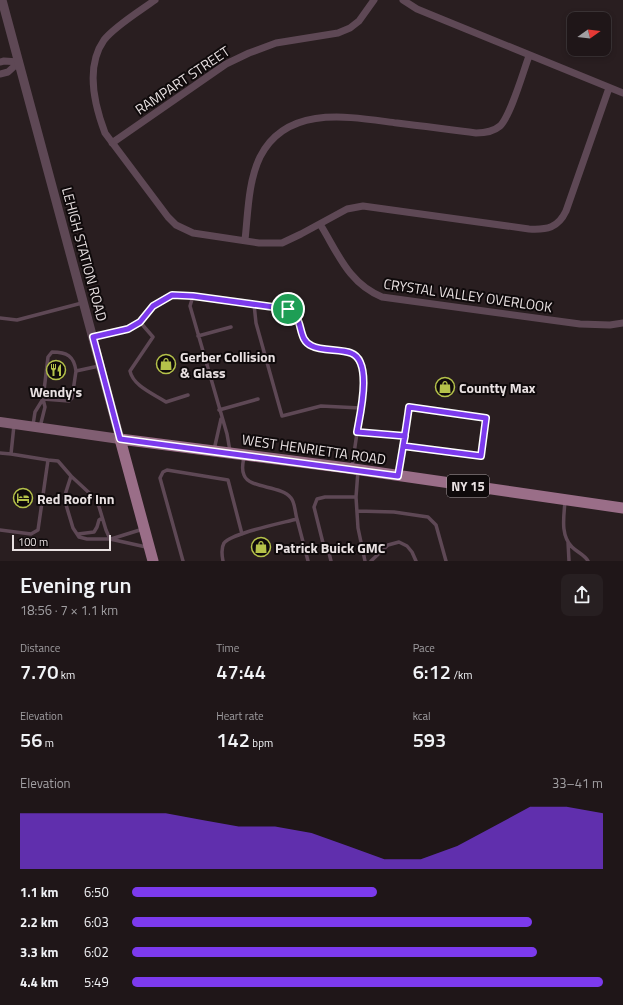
<!DOCTYPE html>
<html lang="en">
<head>
<meta charset="utf-8">
<style>
	:root { --surface:#1f1618; --page:#271f21; --text:#f1f3f6; --muted:#a19fa2; --line:#3c3537; --accent:#7c3aed }
	body { margin:0; font-family:"Titillium Web",sans-serif; background:var(--page); color:var(--text); height:100vh; display:flex; flex-direction:column; font-size:15px; white-space:nowrap }
	* { box-sizing:border-box; margin:0 }
	p { font-size:13px; color:var(--muted) }
	.icon { flex:none; width:22px; height:22px; fill:none; stroke:currentColor; stroke-width:2; stroke-linecap:round; stroke-linejoin:round }
	.map { position:relative; height:561px; overflow:hidden }
	.panel { display:flex; flex-direction:column; background:var(--surface); flex:1 }
	.panel>* { flex:none }
	.needle { width:26px; rotate:76deg }
	.controls { position:absolute; left:567px; top:12px; display:grid; gap:8px }
	.controls a { display:grid; place-items:center; width:44px; height:44px; border-radius:8px; background:var(--surface); box-shadow:0 2px 6px #0003,0 0 0 1px var(--line); font-size:20px }
	.scale { position:absolute; left:12px; bottom:10px; width:99px; box-sizing:border-box; padding-left:4px; border:2px solid #e9e1e2; border-top:0; font-size:11px; line-height:14px; white-space:nowrap; color:#e9e1e2; -webkit-text-stroke:3px #0f0a0b; paint-order:stroke }
	.pin { position:absolute; display:grid; place-items:center; width:34px; height:34px; color:#fff; margin:-17px; border:2px solid #fff; border-radius:50%; box-shadow:0 1px 4px #0007 }
	.round { display:grid; place-items:center; flex:none; width:42px; height:42px; border-radius:8px; background:var(--page) }
	.headline { display:flex; align-items:center; justify-content:space-between; height:68px; padding:0 20px }
	h1 { font-size:22px; font-weight:600; line-height:30px }
	.figures { display:grid; grid-template-columns:repeat(3,1fr); gap:6px; height:68px; padding:4px 20px }
	.figures div { display:grid; align-content:center }
	.figures b { font-size:20px; font-weight:600 }
	.figures small { font-size:11px; font-weight:400 }
	.figures p { font-size:11px }
	.chart { height:112px; padding:8px 20px }
	.chart p { display:flex; justify-content:space-between }
	.chart svg { width:100%; height:72px; margin-top:4px; fill:var(--accent); opacity:.7 }
	ul { padding:0 20px; list-style:none; font-size:13px }
	li { display:grid; grid-template-columns:64px 48px 1fr; align-items:center; height:30px }
	li i { height:10px; border-radius:5px; background:var(--accent) }
	.map>svg:first-child { display:block }
	.lines { fill:none; stroke-linecap:round; stroke-linejoin:round }
	.service { stroke:#5e4855; stroke-width:3.5 }
	.minor { stroke:#5e4855; stroke-width:7 }
	.tertiary { stroke:#5e4855; stroke-width:9 }
	.secondary { stroke:#805e72; stroke-width:10 }
	.primary { stroke:#9a6e88; stroke-width:11 }
	.route-casing { stroke:#fff; stroke-width:8 }
	.route { stroke:#7c3aed; stroke-width:5 }
	.labels { text-anchor:middle; dominant-baseline:central; stroke-width:4; stroke-linejoin:round; paint-order:stroke }
	.shield { fill:#0f0a0b; stroke:#a8a0a2; stroke-width:1 }
	.shield-label { font-size:13px; font-weight:bold; fill:#e9e1e2 }
	.street-label { font-size:14px; fill:#e9e1e2; stroke:#0f0a0b }
	.poi-label { font-size:14px; font-weight:bold; fill:#e9e1e2; stroke:#0f0a0b; text-anchor:start }
</style>
</head>
<body>
<div class="map">
<svg width="623" height="561" viewBox="0 0 623 561">
	<rect width="100%" height="100%" fill="#291e20"/>
	<g class="lines">
		<path class="service" d="M193 296 190 306 227 434 230 451
			M254 304 256 323 282 416 321 406 360 408
			M0 318 17 320 82 303
			M140 322 153 337 130 371C133 386 154 394 166 402L188 395
			M198 336 231 327
			M94 337 128 329 140 322 153 306 172 295 193 296 288 309C297 316 298 321 301 332 303 337 307 344 312 347 319 350 343 352 352 353L358 358 364 370V385L352 467
			M43 399 69 401 72 398 76 371 99 366
			M219 410 258 399
			M33 425 35 412 43 399
			M40 427 45 407 43 399 48 357 52 352C67 352 74 356 76 371
			M357 431 405 436 399 474
			M403 446 481 456 486 418 409 407 405 436
			M214 450 221 419
			M0 453 11 454
			M48 460 58 461 71 476 64 498 73 528 79 537 87 539H110L146 547
			M358 471 356 497 358 528 365 561
			M71 476 97 500 106 530 110 539
			M565 501C564 516 560 535 572 547 577 552 585 555 588 561
			M357 511 394 512 428 517 436 525 446 561
			M297 519 308 561
			M0 530 31 534 38 530 48 460 11 454 14 425
			M78 534 94 532 97 527 99 520 102 518
			M111 539 143 529
			M568 542 569 561
			M183 561 160 478 163 472 167 470 228 480 242 534
			M223 561C222 556 221 548 224 543 232 533 282 523 297 519 295 513 295 502 291 498 281 485 249 489 244 475 241 469 243 463 244 457
			M331 561 329 553 323 543 314 507 317 499 325 497H356
			M371 561 388 545 399 542 407 546 412 552 416 561"/>
		<path class="minor" d="M155 0C140 11 115 26 104 40 85 67 94 104 105 133L168 217 176 225 193 233 259 243H282L301 234 347 209 363 206 529 229C547 230 558 228 566 211L609 88
			M403 0 417 9 434 16 623 93
			M0 62 4 61 19 62
			M0 74 8 72 19 62
			M112 143 226 64 249 53 276 43 338 33 350 28 359 21 374 0
			M320 224C338 253 348 283 382 297L580 324 610 325 623 323
			M245 240C248 213 248 182 260 157 287 104 350 117 397 123 424 126 450 130 476 133 485 133 493 132 500 126 511 115 523 72 529 56"/>
		<path class="tertiary" d="M2 0 120 439"/>
		<path class="secondary" d="M0 422 120 439"/>
		<path class="primary" d="M153 561 120 439 347 468 623 508"/>
	</g>
	<g class="lines">
		<defs>
			<path id="route" d="M288 309 193 296 172 295 153 306 140 322 128 329 93 337 120 439 398 476C402 453 406 430 409 407L486 418 481 456 403 446 405 436 357 432C360 414 373 361 351 353 341 349 321 351 312 346 302 342 302 332 299 323 297 317 292 313 288 309"/>
		</defs>
		<use href="#route" class="route-casing"/>
		<use href="#route" class="route"/>
	</g>
	<defs>
		<symbol id="shop-ring" viewBox="-11 -11 22 22"><circle r="9.5" fill="#0f0a0b" stroke="#b5c24a" stroke-width="1.5"/><path d="M-5-2.5h2.3a2.7 3.5 0 0 1 5.4 0H5L5.5 6h-11ZM-1.5-2.5h3a1.5 2.3 0 0 0-3 0Z" fill="#b5c24a"/></symbol>
		<symbol id="restaurant-ring" viewBox="-11 -11 22 22"><circle r="9.5" fill="#0f0a0b" stroke="#b5c24a" stroke-width="1.5"/><path d="M-5-6h1v4h1v-4h1v4h1v-4h1v5L-1.5 .5V6h-2V.5L-5-1ZM5-6V6H3V1.5H1.5Q1.5-4 5-6Z" fill="#b5c24a"/></symbol>
		<symbol id="hotel-ring" viewBox="-11 -11 22 22"><circle r="9.5" fill="#0f0a0b" stroke="#b5c24a" stroke-width="1.5"/><path d="M-6-4.5h1.5V1H6V5H4.5V3h-9V5H-6ZM-4 0a1.8 1.8 0 1 1 3.6 0ZM.5 0V-2.5h3Q6-2.5 6 0Z" fill="#b5c24a"/></symbol>
	</defs>
	<g fill-rule="evenodd">
		<use href="#shop-ring" x="155" y="353" width="22" height="22"/>
		<use href="#restaurant-ring" x="45" y="359" width="22" height="22"/>
		<use href="#shop-ring" x="434" y="376" width="22" height="22"/>
		<use href="#hotel-ring" x="12" y="487" width="22" height="22"/>
		<use href="#shop-ring" x="250" y="536" width="22" height="22"/>
	</g>
	<g class="labels">
		<rect class="shield" x="447" y="475" width="42" height="22" rx="3"/>
		<g class="shield-label">
			<text x="468" y="486">NY 15</text>
		</g>
		<g class="street-label">
			<text transform="translate(182 80) rotate(-34)">RAMPART STREET</text>
			<text transform="translate(85 254) rotate(75)">LEHIGH STATION ROAD</text>
			<text transform="translate(468 295) rotate(8)">CRYSTAL VALLEY OVERLOOK</text>
			<text transform="translate(314 449) rotate(8)">WEST HENRIETTA ROAD</text>
		</g>
		<g class="poi-label">
			<text x="180" y="356">Gerber Collision<tspan x="180" dy="16">&amp; Glass</tspan></text>
			<text x="459" y="387">Countty Max</text>
			<text x="56" y="391" text-anchor="middle">Wendy's</text>
			<text x="37" y="498">Red Roof Inn</text>
			<text x="275" y="547">Patrick Buick GMC</text>
		</g>
	</g>
</svg>
<div class="controls">
<a><svg class="needle" viewBox="-14 -14 28 28"><path d="M0-13l5 13h-10z" fill="#e53935"/><path d="M0 13l5-13h-10z" fill="#a19fa2"/></svg></a>
</div>
<div class="scale">100 m</div>
<div class="pin" style="left:288px;top:309px;background:#1e9e55"><svg class="icon" aria-label="arrive" viewBox="0 0 24 24"><path d="M6 21V4h12l-3 4 3 4H6"/></svg></div>
</div>
<section class="panel">
<div class="headline"><div><h1>Evening run</h1><p>18:56 · 7 × 1.1 km</p></div><a class="round"><svg class="icon" aria-label="share" viewBox="0 0 24 24"><path d="M12 15V3M7 8l5-5 5 5M5 13v7h14v-7"/></svg></a></div>
<div class="figures">
<div><p>Distance</p><b>7.70<small> km</small></b></div>
<div><p>Time</p><b>47:44</b></div>
<div><p>Pace</p><b>6:12<small> /km</small></b></div>
</div>
<div class="figures">
<div><p>Elevation</p><b>56<small> m</small></b></div>
<div><p>Heart rate</p><b>142<small> bpm</small></b></div>
<div><p>kcal</p><b>593</b></div>
</div>
<div class="chart"><p><span>Elevation</span>33–41 m</p>
<svg viewBox="0 0 160 44" preserveAspectRatio="none"><path d="M0 44V10L10 10L20 10L30 10L40 10L50 14L60 18L70 18L80 22L90 30L100 38L110 38L120 30L130 18L140 6L150 6L160 10V44z"/></svg>
</div>
<ul>
<li><b>1.1 km</b>6:50<i style="width:52%"></i></li>
<li><b>2.2 km</b>6:03<i style="width:85%"></i></li>
<li><b>3.3 km</b>6:02<i style="width:86%"></i></li>
<li><b>4.4 km</b>5:49<i style="width:100%"></i></li>
</ul>
</section>
</body>
</html>
